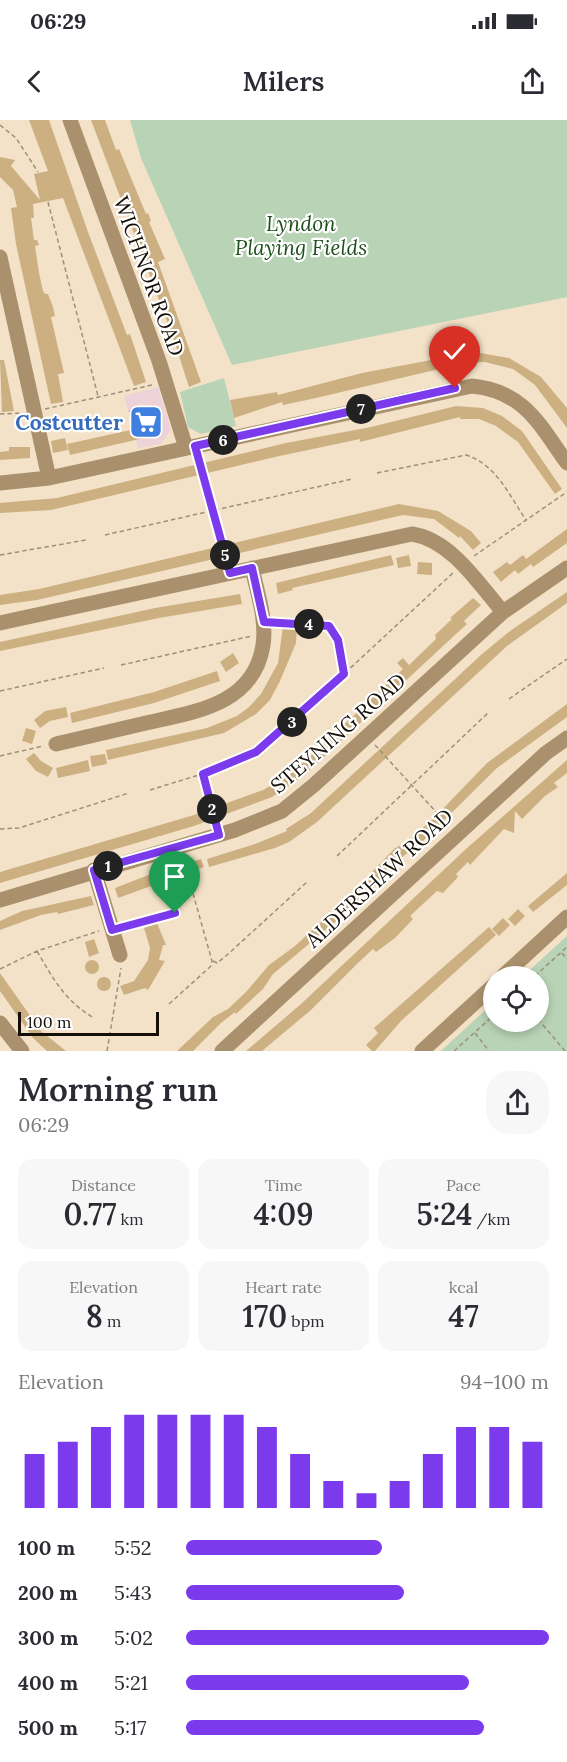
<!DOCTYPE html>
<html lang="en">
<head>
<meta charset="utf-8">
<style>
	:root { --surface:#fff; --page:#f7f7f7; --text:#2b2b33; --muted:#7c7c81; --accent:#7c3aed }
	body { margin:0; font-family:Lora,serif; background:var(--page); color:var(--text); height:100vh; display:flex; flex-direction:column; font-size:22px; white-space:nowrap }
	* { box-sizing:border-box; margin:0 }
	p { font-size:20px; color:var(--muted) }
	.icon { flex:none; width:33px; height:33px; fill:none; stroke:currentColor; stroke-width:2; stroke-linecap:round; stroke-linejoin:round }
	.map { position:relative; height:931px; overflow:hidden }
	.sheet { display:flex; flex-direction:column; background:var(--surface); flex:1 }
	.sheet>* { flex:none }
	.buttons { position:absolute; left:483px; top:846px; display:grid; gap:12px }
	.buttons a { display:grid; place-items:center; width:66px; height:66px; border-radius:50%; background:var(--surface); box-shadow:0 3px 9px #0003; font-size:30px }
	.scale { position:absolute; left:18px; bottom:15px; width:141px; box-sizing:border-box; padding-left:6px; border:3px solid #151007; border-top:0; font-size:16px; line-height:21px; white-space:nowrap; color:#151007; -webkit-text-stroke:4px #fff; paint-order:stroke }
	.pin { position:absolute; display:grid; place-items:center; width:51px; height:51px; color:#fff; margin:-62px -26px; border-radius:50% 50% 50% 0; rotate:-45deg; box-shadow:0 0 6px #0007 }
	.pin .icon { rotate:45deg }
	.km { position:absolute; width:30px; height:30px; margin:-15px; border-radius:50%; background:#222; color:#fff; font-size:16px; line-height:30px; text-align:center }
	.round { display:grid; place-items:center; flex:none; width:63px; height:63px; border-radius:24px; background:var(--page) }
	.summary { display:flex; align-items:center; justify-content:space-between; height:102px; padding:0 18px }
	h1 { font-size:33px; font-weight:600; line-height:45px }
	.metrics { display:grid; grid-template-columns:repeat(3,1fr); gap:9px; height:102px; padding:6px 18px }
	.metrics div { display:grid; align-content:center; border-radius:15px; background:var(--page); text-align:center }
	.metrics b { font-size:30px; font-weight:600 }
	.metrics small { font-size:16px; font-weight:400 }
	.metrics p { font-size:16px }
	.chart { height:168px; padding:12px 18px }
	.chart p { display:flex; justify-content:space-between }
	.chart svg { width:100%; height:108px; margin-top:6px; stroke:var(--accent); stroke-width:6 }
	ul { padding:0 18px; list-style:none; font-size:20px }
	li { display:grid; grid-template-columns:96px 72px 1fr; align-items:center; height:45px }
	li i { height:15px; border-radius:8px; background:var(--accent) }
	.status { display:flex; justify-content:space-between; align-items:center; height:42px; padding:0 30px; background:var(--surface); direction:ltr }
	.status svg { height:16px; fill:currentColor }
	header { display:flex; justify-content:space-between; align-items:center; height:78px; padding:0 18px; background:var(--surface); font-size:27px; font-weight:600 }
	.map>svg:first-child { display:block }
	.commercial { fill:#edd3d9 }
	.green { fill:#b8d3b5 }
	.building { fill:#cdb082 }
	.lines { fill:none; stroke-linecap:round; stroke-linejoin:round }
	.path { stroke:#9c907d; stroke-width:1.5; stroke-dasharray:4.5 3; stroke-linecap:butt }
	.minor { stroke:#aa906c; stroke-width:15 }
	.route-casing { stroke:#fff; stroke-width:12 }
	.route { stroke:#7c3aed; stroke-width:8 }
	.labels { text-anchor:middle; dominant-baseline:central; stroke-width:4.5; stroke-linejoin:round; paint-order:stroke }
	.park-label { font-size:21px; font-style:italic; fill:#1d501a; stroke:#fff }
	.street-label { font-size:21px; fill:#151007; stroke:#fff }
	.shop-label { font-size:21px; font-weight:bold; fill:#366cbe; stroke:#fff; text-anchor:end }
</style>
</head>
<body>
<div class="status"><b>06:29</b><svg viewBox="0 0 49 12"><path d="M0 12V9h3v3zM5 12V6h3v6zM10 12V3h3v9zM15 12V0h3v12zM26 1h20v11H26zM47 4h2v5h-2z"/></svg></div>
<header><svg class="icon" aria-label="back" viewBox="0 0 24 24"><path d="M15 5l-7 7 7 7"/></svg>Milers<svg class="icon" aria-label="share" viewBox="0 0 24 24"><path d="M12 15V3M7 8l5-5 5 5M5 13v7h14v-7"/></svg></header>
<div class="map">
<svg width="567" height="931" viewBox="0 0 567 931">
	<rect width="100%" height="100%" fill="#f3e2c8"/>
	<path class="commercial" d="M158 267 171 310 161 324 138 328 124 276Z"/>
	<path class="green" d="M130 0H567V177L232 245 141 38Z
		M224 258 236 306 201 314 188 307 180 272Z
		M567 816V931H441L493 883 494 902H538V856H523Z"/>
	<path class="building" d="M29 0H49L88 112 127 215 130 214 146 262 134 266 63 78 33 84 34 98H31L34 120H37L39 125 35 126 39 153 43 171 45 174H48L53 187 55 196 51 197 64 253 58 254 63 282 51 284 16 124 11 88 17 87 13 70 0 57V37L15 40 11 46 40 80 34 54 48 51Z
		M91 0H105L116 30 119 29 146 94 148 93 151 101 149 102 165 139 158 142 201 262 189 267 173 217Z
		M474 232 509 238 541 257 567 288V308L535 265 513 249 485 242H469L316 278 283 285 282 282 234 298 230 280 277 272 278 275 362 253Z
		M0 240H4L14 291 2 292Z
		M456 286 483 288 502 296 522 311 562 369 555 374 518 322 496 306 479 299H460V297L360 322V319L275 337 51 390 0 393V383L57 378 286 323 371 307Z
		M137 288 139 294 157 291 162 309 157 315 70 335 67 324 135 309 129 290Z
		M65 318 68 330 53 333 51 321Z
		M9 327H30V338L0 340V332L9 331Z
		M399 384 438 391 471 411 481 423 473 430 460 416 459 418 434 399 403 395 37 480 0 485V475L39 469Z
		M567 409V423L533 447 531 444 518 454 515 450 501 462 493 452 507 442 510 445 523 435 526 439Z
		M391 435 394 445 292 468 293 470 278 474 276 463Z
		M409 435 411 446 398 448 396 438Z
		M418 442 432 443V455L417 454Z
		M567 472V483L507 526 317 702 289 722 275 728 209 747 207 739 255 724 287 711 286 709 311 693 482 534 510 511Z
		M240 474 242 484 159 498 0 531V522L155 488Z
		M473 478 481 485 464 501 467 504 456 514 302 657 272 677 194 706 0 763V752L194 695 263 670 293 652 332 616 403 549 397 543 403 538 409 545 436 519 435 515 452 499 450 498Z
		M283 506 297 508 296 523 280 561 270 580 256 594 224 613 108 640 106 630 207 608 237 596 249 587 261 574 278 543Z
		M233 533 239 543 226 552 220 542Z
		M217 551 220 561 154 583 72 603 70 593 154 572Z
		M567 584V597L497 648 423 721 388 748 378 763 334 803 273 854 263 869 236 894 235 892 221 903 193 931H177L213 897 228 889 246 872 269 845 295 826 373 754 372 752 394 729 409 720 435 697 487 643Z
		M66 587 68 597 50 601 40 608 34 600 45 591Z
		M26 608 36 611 32 624 22 621Z
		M34 633 41 641 53 648 48 657 36 651 26 639Z
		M105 634 107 644 92 647 90 636Z
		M88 640 90 651 58 658 56 648Z
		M567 640V653L554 663 558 667 545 676 522 699 515 691 514 713 504 709 470 745 468 742 456 754 458 757 443 773 437 771 410 796 413 799 395 818 376 832 373 829 360 841 311 890 262 931H246L301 884 467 728Z
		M201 739 204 747 118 778 115 768 164 749Z
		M567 753V765L533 792 528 786Z
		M91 776 94 785 58 794 57 792 41 795 0 810V801L22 791Z
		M518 789 525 796 515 806 508 799Z
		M503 798 510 805 499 816 492 809Z
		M157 803 166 825H163L159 840 165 841 148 870 145 868 124 875 120 866 134 861 148 840 150 828 144 808Z
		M489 807 496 815 401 901 375 931H372L366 925 378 913 374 908Z
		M94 819 99 833 89 837 85 822Z
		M85 847a7 7 0 1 1 14 0a7 7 0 1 1-14 0Z
		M0 853 41 911 66 931H47L33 918 0 871Z
		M97 864a7 7 0 1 1 14 0a7 7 0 1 1-14 0Z"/>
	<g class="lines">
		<path class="path" d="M0 5 16 18 38 52
			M48 82 98 276
			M45 289 152 265
			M0 294 23 293
			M199 339 227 441
			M377 353 466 335C496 344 509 375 526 400
			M105 415 352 359
			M0 435 86 420
			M474 436 567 372
			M121 545 252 516
			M345 553 454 452
			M0 571 104 548
			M509 579 567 539
			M375 625 448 705
			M0 636 43 626
			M150 670 202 654
			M215 701 203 654 256 632 343 554 338 520 329 506 276 503
			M0 709 19 708 129 673
			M337 736 489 592
			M125 806 175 793
			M37 831C53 859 66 882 94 898
			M562 833 567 839
			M213 841 217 843 227 835 307 762
			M0 849 37 831 99 811
			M535 856 567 827
			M169 884 211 846 212 841 183 738
			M538 899 565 931
			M475 913 489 931
			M107 931 121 848
			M454 931 494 895"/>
		<path class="minor" d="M70 0 159 241 186 328
			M0 137 49 358
			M0 363 49 358 472 266C524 271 539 304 567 343
			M0 503 412 414C451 420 478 463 503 492
			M56 624C86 617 116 610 146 603 194 592 254 585 263 525 267 500 257 472 252 448
			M94 750 120 835
			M0 780 235 710 282 691 314 665 503 492 567 448
			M503 856 567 797
			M0 903 22 931
			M222 931 546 633 567 618
			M422 931 494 865"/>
	</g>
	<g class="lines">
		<defs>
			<path id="route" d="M175 793 112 810 94 750 219 715 203 654 256 632 344 554 338 520 329 506 264 502 252 448 230 453 195 326 455 268"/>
		</defs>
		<use href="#route" class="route-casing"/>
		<use href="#route" class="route"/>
	</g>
	<defs>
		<symbol id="supermarket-square" viewBox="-11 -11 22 22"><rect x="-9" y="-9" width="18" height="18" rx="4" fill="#3f7fe0" stroke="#fff"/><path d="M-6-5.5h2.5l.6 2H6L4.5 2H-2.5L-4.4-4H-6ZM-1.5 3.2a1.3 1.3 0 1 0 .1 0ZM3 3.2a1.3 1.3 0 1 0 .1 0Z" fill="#fff"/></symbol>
	</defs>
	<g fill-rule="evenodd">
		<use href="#supermarket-square" x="127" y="283" width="38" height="38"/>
	</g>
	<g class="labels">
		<g class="park-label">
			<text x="301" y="103">Lyndon<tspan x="301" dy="24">Playing Fields</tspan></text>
		</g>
		<g class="street-label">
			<text transform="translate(149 156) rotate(70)">WICHNOR ROAD</text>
			<text transform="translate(338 613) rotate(-41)">STEYNING ROAD</text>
			<text transform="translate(379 758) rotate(-43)">ALDERSHAW ROAD</text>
		</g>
		<g class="shop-label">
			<text x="123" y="302">Costcutter</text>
		</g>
	</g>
</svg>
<div class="buttons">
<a><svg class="icon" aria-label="locate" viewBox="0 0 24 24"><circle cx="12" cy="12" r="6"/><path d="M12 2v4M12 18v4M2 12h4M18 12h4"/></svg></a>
</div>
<div class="scale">100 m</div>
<div class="pin" style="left:175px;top:793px;background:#1e9e55"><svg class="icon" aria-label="arrive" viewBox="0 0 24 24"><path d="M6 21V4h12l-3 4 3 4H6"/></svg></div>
<div class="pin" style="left:455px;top:268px;background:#d93025"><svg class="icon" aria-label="check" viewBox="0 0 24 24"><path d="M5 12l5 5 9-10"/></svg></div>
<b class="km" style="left:108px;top:746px">1</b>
<b class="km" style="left:212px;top:689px">2</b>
<b class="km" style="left:292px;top:602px">3</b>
<b class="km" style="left:309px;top:504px">4</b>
<b class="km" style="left:225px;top:435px">5</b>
<b class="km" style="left:223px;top:320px">6</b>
<b class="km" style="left:361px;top:289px">7</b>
</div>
<section class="sheet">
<div class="summary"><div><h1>Morning run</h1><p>06:29</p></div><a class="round"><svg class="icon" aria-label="share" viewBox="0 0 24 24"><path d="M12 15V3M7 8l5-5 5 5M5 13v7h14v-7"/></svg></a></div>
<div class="metrics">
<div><p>Distance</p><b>0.77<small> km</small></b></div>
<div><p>Time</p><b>4:09</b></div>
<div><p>Pace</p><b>5:24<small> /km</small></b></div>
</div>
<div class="metrics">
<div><p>Elevation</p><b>8<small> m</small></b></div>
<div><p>Heart rate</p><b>170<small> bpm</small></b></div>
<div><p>kcal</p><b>47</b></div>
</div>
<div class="chart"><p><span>Elevation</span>94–100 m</p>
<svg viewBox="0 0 160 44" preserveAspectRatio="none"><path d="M5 44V22M15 44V17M25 44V11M35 44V6M45 44V6M55 44V6M65 44V6M75 44V11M85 44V22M95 44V33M105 44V38M115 44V33M125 44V22M135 44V11M145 44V11M155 44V17"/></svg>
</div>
<ul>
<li><b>100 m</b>5:52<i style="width:54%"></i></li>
<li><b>200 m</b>5:43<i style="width:60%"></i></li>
<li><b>300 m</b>5:02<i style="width:100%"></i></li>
<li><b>400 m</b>5:21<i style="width:78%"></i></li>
<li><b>500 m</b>5:17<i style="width:82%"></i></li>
</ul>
</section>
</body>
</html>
